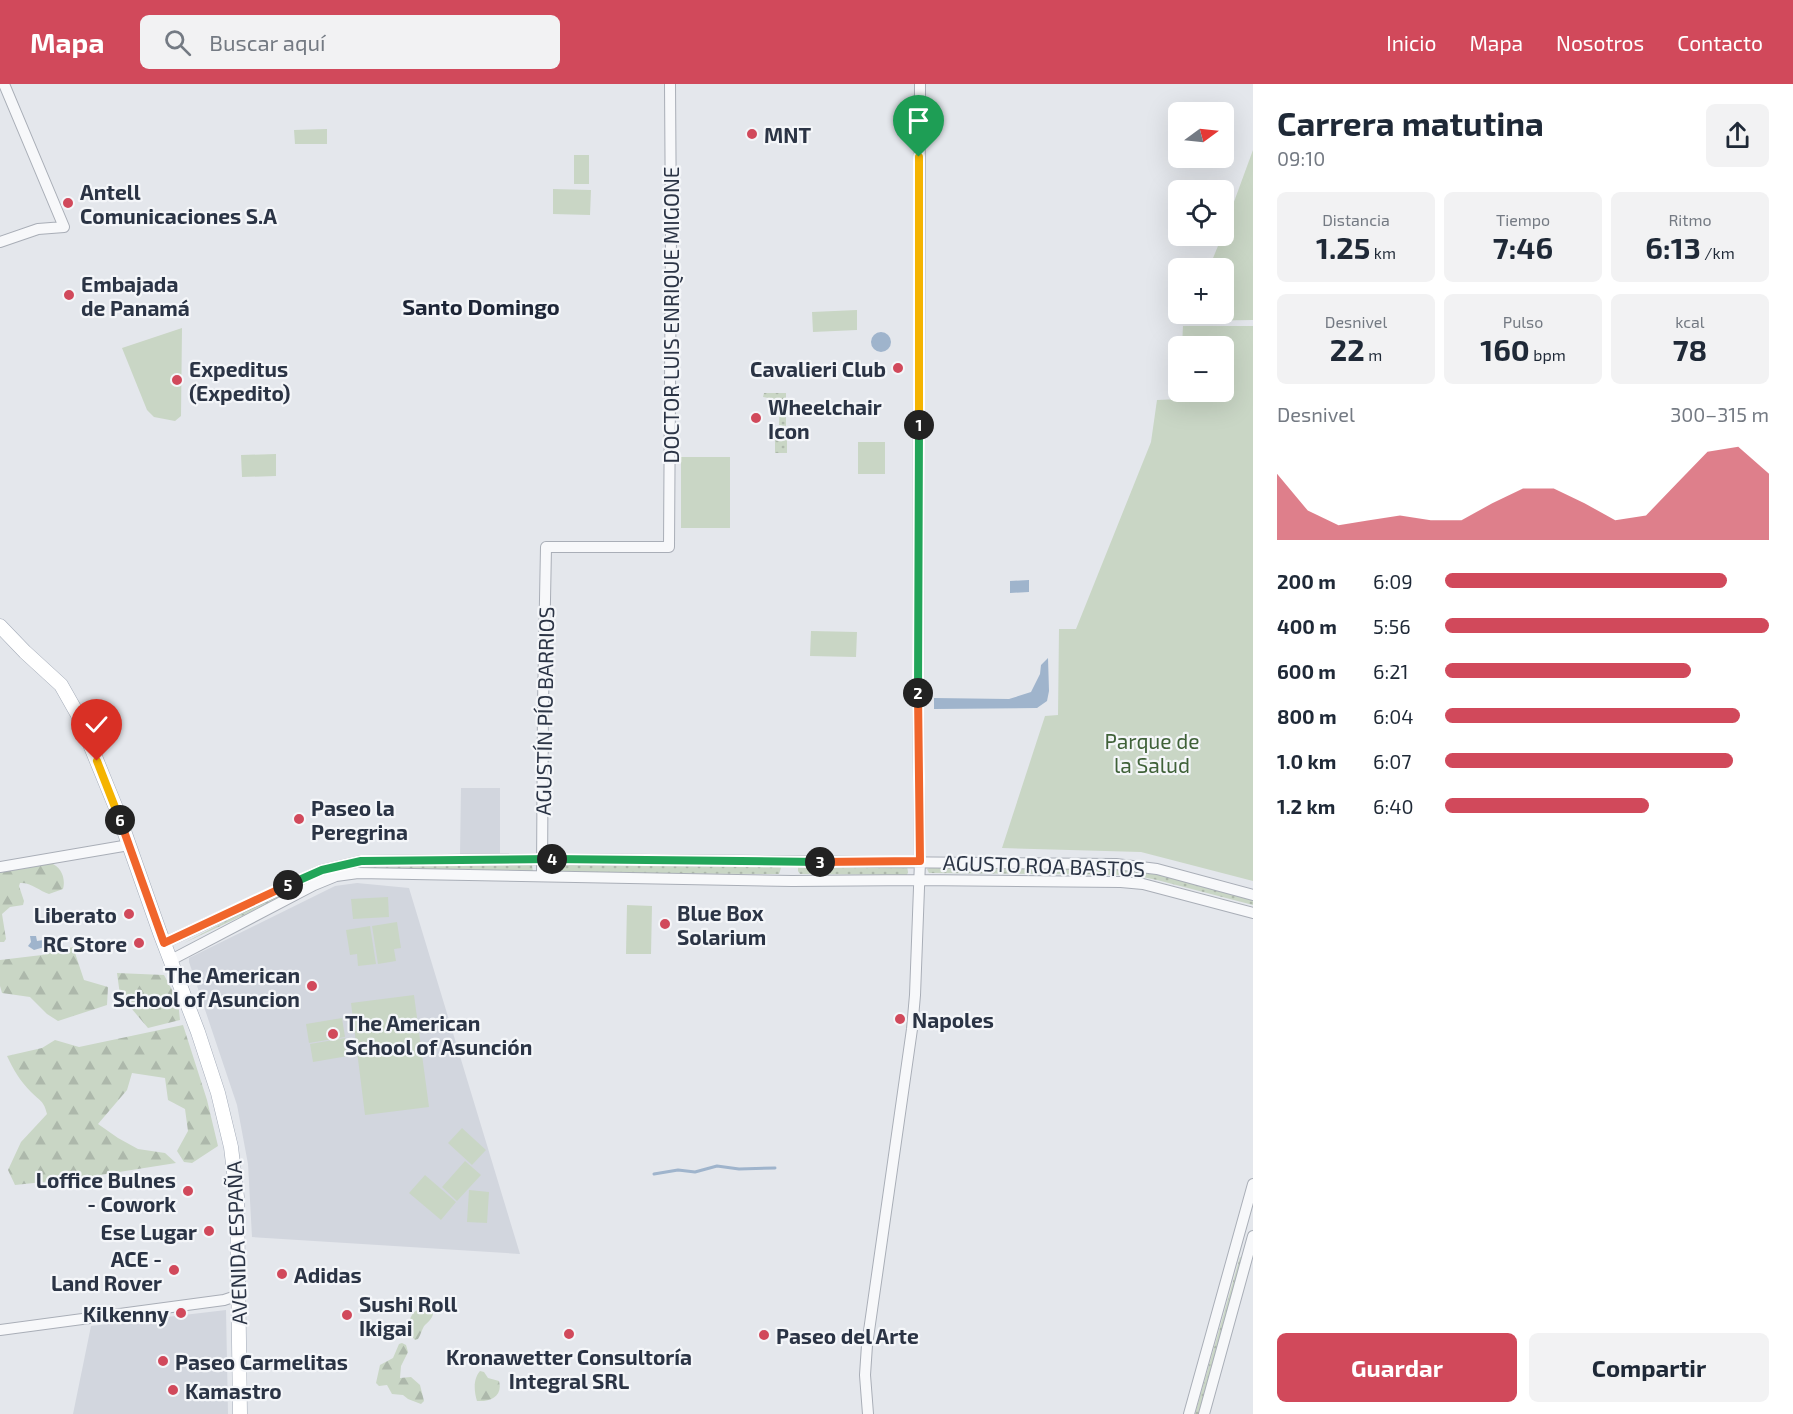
<!DOCTYPE html>
<html lang="es">
<head>
<meta charset="utf-8">
<style>
	:root { --surface:#fff; --page:#f2f2f3; --text:#1f2937; --muted:#747a83; --accent:#d1495b }
	body { margin:0; font-family:"Exo 2",sans-serif; background:var(--page); color:var(--text); height:100vh; display:flex; flex-direction:column; font-size:22px; white-space:nowrap }
	* { box-sizing:border-box; margin:0 }
	p { font-size:20px; color:var(--muted) }
	.icon { flex:none; width:33px; height:33px; fill:none; stroke:currentColor; stroke-width:2; stroke-linecap:round; stroke-linejoin:round }
	.map { position:relative; flex:1; overflow:hidden }
	.details { display:flex; flex-direction:column; background:var(--surface); width:540px }
	.details>* { flex:none }
	.needle { width:39px; rotate:75deg }
	.controls { position:absolute; left:1168px; top:18px; display:grid; gap:12px }
	.controls a { display:grid; place-items:center; width:66px; height:66px; border-radius:9px; background:var(--surface); box-shadow:0 6px 24px #0002; font-size:30px }
	.pin { position:absolute; display:grid; place-items:center; width:51px; height:51px; color:#fff; margin:-62px -26px; border-radius:50% 50% 50% 0; rotate:-45deg; box-shadow:0 0 6px #0007 }
	.pin .icon { rotate:45deg }
	.km { position:absolute; width:30px; height:30px; margin:-15px; border-radius:50%; background:#222; color:#fff; font-size:16px; line-height:30px; text-align:center }
	.round { display:grid; place-items:center; flex:none; width:63px; height:63px; border-radius:9px; background:var(--page) }
	.overview { display:flex; align-items:center; justify-content:space-between; height:102px; padding:0 24px }
	h1 { font-size:33px; font-weight:700; line-height:45px }
	.stats { display:grid; grid-template-columns:repeat(3,1fr); gap:9px; height:102px; padding:6px 24px }
	.stats div { display:grid; align-content:center; border-radius:9px; background:var(--page); text-align:center }
	.stats b { font-size:30px; font-weight:700 }
	.stats small { font-size:16px; font-weight:400 }
	.stats p { font-size:16px }
	.chart { height:168px; padding:12px 24px }
	.chart p { display:flex; justify-content:space-between }
	.chart svg { width:100%; height:108px; margin-top:6px; fill:var(--accent); opacity:.7 }
	.primary-button { display:flex; gap:12px; margin-top:auto; padding:12px 24px }
	.primary-button a { flex:1; height:69px; border-radius:9px; background:var(--accent); color:#fff; font-size:24px; font-weight:700; line-height:69px; text-align:center }
	.primary-button a+a { background:var(--page); color:var(--text) }
	ul { padding:0 24px; list-style:none; font-size:20px }
	li { display:grid; grid-template-columns:96px 72px 1fr; align-items:center; height:45px }
	li i { height:15px; border-radius:8px; background:var(--accent) }
	header { display:flex; align-items:center; gap:36px; box-sizing:border-box; height:84px; padding:0 30px; background:var(--accent); color:#fff }
	header strong { font-size:28px }
	nav { display:flex; gap:33px; margin-inline-start:auto; font-size:21px }
	.search { width:420px; height:54px; background:var(--page); display:flex; align-items:center; gap:15px; box-sizing:border-box; padding:0 21px; border-radius:9px; color:var(--muted); font-size:22px }
	main { display:flex; flex:1; min-height:0 }
	.map>svg:first-child { display:block }
	.built { fill:#d2d6de }
	.grass { fill:url(#grass-dots) }
	.forest { fill:url(#forest-firs) }
	.park { fill:#c9d6c5 }
	.water { fill:#9fb4cc }
	.lines { fill:none; stroke-linecap:round; stroke-linejoin:round }
	.stream { stroke:#9fb4cc; stroke-width:3 }
	.minor-casing { stroke:#a9aeb7; stroke-width:12 }
	.major-casing { stroke:#a3abb8; stroke-width:15 }
	.minor { stroke:#f7f8fa; stroke-width:10 }
	.major { stroke:#fff; stroke-width:14 }
	.split-1-casing { stroke:#fff; stroke-width:12 }
	.split-2-casing { stroke:#fff; stroke-width:12 }
	.split-3-casing { stroke:#fff; stroke-width:12 }
	.split-4-casing { stroke:#fff; stroke-width:12 }
	.split-5-casing { stroke:#fff; stroke-width:12 }
	.split-6-casing { stroke:#fff; stroke-width:12 }
	.split-7-casing { stroke:#fff; stroke-width:12 }
	.split-1 { stroke:#f5b400; stroke-width:8 }
	.split-2 { stroke:#22a559; stroke-width:8 }
	.split-3 { stroke:#f0652b; stroke-width:8 }
	.split-4 { stroke:#22a559; stroke-width:8 }
	.split-5 { stroke:#22a559; stroke-width:8 }
	.split-6 { stroke:#f0652b; stroke-width:8 }
	.split-7 { stroke:#f5b400; stroke-width:8 }
	.poi-dot { fill:#d1495b; stroke:#f4f6f9; stroke-width:2 }
	.labels { text-anchor:middle; dominant-baseline:central; stroke-width:4.5; stroke-linejoin:round; paint-order:stroke }
	.poi-label { font-size:21px; font-weight:bold; fill:#2b3445; stroke:#f4f6f9; text-anchor:start }
	.street-label { font-size:21px; fill:#2b3445; stroke:#f4f6f9 }
	.park-label { font-size:21px; fill:#3f6138; stroke:#f4f6f9 }
	.neighbourhood-label { font-size:22px; font-weight:bold; fill:#1d2536; stroke:#f4f6f9 }
</style>
</head>
<body>
<header>
<strong>Mapa</strong>
<div class="search"><svg class="icon" aria-label="search" viewBox="0 0 24 24"><circle cx="10" cy="10" r="6"/><path d="M15 15l6 6"/></svg>Buscar aquí</div>
<nav><a>Inicio</a><a>Mapa</a><a>Nosotros</a><a>Contacto</a></nav>
</header>
<main>
<div class="map">
<svg width="1253" height="1330" viewBox="0 0 1253 1330">
	<defs>
		<pattern id="grass-dots" width="8" height="8" patternUnits="userSpaceOnUse" patternTransform="scale(1.5)"><rect width="8" height="8" fill="#c9d6c5"/><path d="M2 2h.1M6 6h.1" fill="none" stroke="#adb8ab" stroke-width="1.8" stroke-linecap="round"/></pattern>
		<pattern id="forest-firs" width="22" height="20" patternUnits="userSpaceOnUse" patternTransform="scale(1.5)"><rect width="22" height="20" fill="#c9d6c5"/><path d="M5 1l3.5 6h-7zM16 11l3.5 6h-7z" fill="#adb8ab"/></pattern>
	</defs>
	<rect width="100%" height="100%" fill="#e4e7ec"/>
	<path class="built" d="M461 704H500V771H460Z
		M357 799 409 804 520 1170 252 1153 248 1080 237 1021 189 878V874L335 802Z
		M226 1226 228 1330H73L91 1242Z"/>
	<path class="grass" d="M764 309H786V342L779 341 780 316 763 313Z
		M779 350 787 351V369H775V352H779Z
		M424 779 532 781 533 788 390 786 359 783 358 782Z
		M549 781H779L781 784 779 790 551 789 548 786Z
		M798 782H907L908 788 907 791 800 790 798 787Z
		M931 783 1116 784 1159 790 1253 816V821L1157 796 1133 791 929 789 927 785Z
		M328 788 246 830 184 859 245 827Z
		M1240 1173 1242 1174 1199 1330H1195Z"/>
	<path class="forest" d="M51 779C61 783 66 794 63 805L49 810C40 807 30 798 20 799L19 802 24 817 23 821 10 823 2 830 6 855 4 858H0V788Z
		M73 863 84 896 108 903 107 921 58 937 47 930 30 913 2 909 0 902V876L42 871Z
		M117 889 164 891 178 917 180 936 148 944 120 911Z
		M183 941 207 1016 218 1062 192 1079 184 1078 177 1067 188 1047 185 1025 168 1016 165 994 132 989 127 1006 98 1040 118 1054 138 1065 165 1069 176 1079 81 1094 15 1101 8 1086 21 1058 47 1030C44 1017 40 1017 31 1008 20 997 13 985 7 972L42 964 55 956 79 963Z
		M425 1222 432 1223C435 1232 431 1235 425 1241 422 1244 421 1251 418 1255L415 1256C409 1250 407 1238 412 1231 413 1227 422 1224 425 1222Z
		M402 1259 406 1261 408 1268 401 1282 400 1294 411 1293 420 1301 424 1317 421 1320 408 1315 403 1311 392 1310 387 1301 379 1302 376 1299 380 1281 393 1274 399 1260Z
		M480 1287 484 1288 488 1294 499 1297C503 1312 491 1318 477 1317 474 1307 473 1295 480 1287Z"/>
	<path class="park" d="M327 45V60H295L294 46Z
		M1253 66V236L1189 237 1192 230H1224V184H1209L1222 152H1224V145Z
		M574 71H589V100H574Z
		M553 105 591 106 590 131 553 130Z
		M857 226V246L813 248 812 228Z
		M1183 242H1253V797L1141 768 1002 764 1045 632 1058 631 1059 545H1076L1151 358 1157 316 1181 315V308H1224V262H1182Z
		M182 244 181 332 175 337 154 333 147 326 122 264Z
		M858 358H885V390H858Z
		M276 370V392L242 393 241 371Z
		M681 373H730V444H681Z
		M811 547 857 548 856 573 810 572Z
		M388 813 389 833 353 835 351 815Z
		M627 821 652 822 651 870H626Z
		M397 838 401 864 394 865 396 877 378 880 372 842Z
		M370 842 376 880 358 882 357 870 350 871 346 846Z
		M414 911 429 1023 365 1031 351 919Z
		M342 934 345 953 309 959 306 940Z
		M345 954 348 972 313 978 310 960Z
		M462 1044 486 1066 472 1081 448 1059Z
		M465 1077 481 1091 457 1117 442 1103Z
		M425 1091 456 1118 441 1136 409 1109Z
		M469 1106 489 1108 487 1139 467 1138Z"/>
	<path class="water" d="M871 258a10 10 0 1 1 20 0a10 10 0 1 1-20 0Z
		M1029 496V508L1010 509V497Z
		M1048 574 1049 607 1047 617 1037 624 934 625V614L1009 615 1031 608 1040 590 1041 581Z
		M30 852H36L37 857 56 854 59 856 58 858C50 861 42 864 34 866L28 862 31 858Z"/>
	<g class="lines">
		<path class="stream" d="M654 1090 678 1086 695 1088 717 1082 739 1085 775 1084"/>
		<defs>
			<path id="minor" d="M0 158 38 145 64 143 4 0
				M0 783 129 761
				M542 791 543 621 546 463H669L671 149 670 0
				M164 859 322 786 361 777 542 775 1116 780 1157 785 1253 811
				M171 876 314 801 336 792 358 789 792 797 919 796 1121 798 1143 800 1253 829
				M0 1246 224 1216 239 1211
				M868 1330 865 1291 867 1261 912 945 915 911 920 777 918 620 920 0
				M1189 1330 1253 1100
				M1204 1330 1253 1152"/>
			<path id="major" d="M0 542 25 568 61 601 78 631 116 724 160 849 198 948 218 1009 231 1063 237 1113 240 1330"/>
		</defs>
		<use href="#minor" class="minor-casing"/>
		<use href="#major" class="major-casing"/>
		<use href="#minor" class="minor"/>
		<use href="#major" class="major"/>
	</g>
	<g class="lines">
		<defs>
			<path id="split-1" d="M919 341V73"/>
			<path id="split-2" d="M918 609 919 341"/>
			<path id="split-3" d="M820 778 920 777 918 609"/>
			<path id="split-4" d="M552 775 820 778"/>
			<path id="split-5" d="M288 801 322 786 361 777 552 775"/>
			<path id="split-6" d="M120 736 164 859 288 801"/>
			<path id="split-7" d="M97 677 120 736"/>
		</defs>
		<use href="#split-1" class="split-1-casing"/>
		<use href="#split-2" class="split-2-casing"/>
		<use href="#split-3" class="split-3-casing"/>
		<use href="#split-4" class="split-4-casing"/>
		<use href="#split-5" class="split-5-casing"/>
		<use href="#split-6" class="split-6-casing"/>
		<use href="#split-7" class="split-7-casing"/>
		<use href="#split-1" class="split-1"/>
		<use href="#split-2" class="split-2"/>
		<use href="#split-3" class="split-3"/>
		<use href="#split-4" class="split-4"/>
		<use href="#split-5" class="split-5"/>
		<use href="#split-6" class="split-6"/>
		<use href="#split-7" class="split-7"/>
	</g>
	<g class="poi-dot">
		<circle cx="752" cy="50" r="6"/>
		<circle cx="68" cy="119" r="6"/>
		<circle cx="69" cy="211" r="6"/>
		<circle cx="898" cy="284" r="6"/>
		<circle cx="177" cy="296" r="6"/>
		<circle cx="756" cy="334" r="6"/>
		<circle cx="299" cy="735" r="6"/>
		<circle cx="129" cy="830" r="6"/>
		<circle cx="665" cy="840" r="6"/>
		<circle cx="139" cy="859" r="6"/>
		<circle cx="312" cy="902" r="6"/>
		<circle cx="900" cy="935" r="6"/>
		<circle cx="333" cy="950" r="6"/>
		<circle cx="188" cy="1107" r="6"/>
		<circle cx="209" cy="1147" r="6"/>
		<circle cx="174" cy="1186" r="6"/>
		<circle cx="282" cy="1190" r="6"/>
		<circle cx="181" cy="1229" r="6"/>
		<circle cx="347" cy="1231" r="6"/>
		<circle cx="569" cy="1250" r="6"/>
		<circle cx="764" cy="1251" r="6"/>
		<circle cx="163" cy="1277" r="6"/>
		<circle cx="173" cy="1306" r="6"/>
	</g>
	<g class="labels">
		<g class="poi-label">
			<text x="764" y="50">MNT</text>
			<text x="80" y="107">Antell<tspan x="80" dy="24">Comunicaciones S.A</tspan></text>
			<text x="81" y="199">Embajada<tspan x="81" dy="24">de Panamá</tspan></text>
			<text x="189" y="284">Expeditus<tspan x="189" dy="24">(Expedito)</tspan></text>
			<text x="886" y="284" text-anchor="end">Cavalieri Club</text>
			<text x="768" y="322">Wheelchair<tspan x="768" dy="24">Icon</tspan></text>
			<text x="311" y="723">Paseo la<tspan x="311" dy="24">Peregrina</tspan></text>
			<text x="677" y="828">Blue Box<tspan x="677" dy="24">Solarium</tspan></text>
			<text x="117" y="830" text-anchor="end">Liberato</text>
			<text x="127" y="859" text-anchor="end">RC Store</text>
			<text x="300" y="890" text-anchor="end">The American<tspan x="300" dy="24">School of Asuncion</tspan></text>
			<text x="912" y="935">Napoles</text>
			<text x="345" y="938">The American<tspan x="345" dy="24">School of Asunción</tspan></text>
			<text x="176" y="1095" text-anchor="end">Loffice Bulnes<tspan x="176" dy="24">- Cowork</tspan></text>
			<text x="197" y="1147" text-anchor="end">Ese Lugar</text>
			<text x="162" y="1174" text-anchor="end">ACE -<tspan x="162" dy="24">Land Rover</tspan></text>
			<text x="294" y="1190">Adidas</text>
			<text x="359" y="1219">Sushi Roll<tspan x="359" dy="24">Ikigai</tspan></text>
			<text x="169" y="1229" text-anchor="end">Kilkenny</text>
			<text x="776" y="1251">Paseo del Arte</text>
			<text x="569" y="1272" text-anchor="middle">Kronawetter Consultoría<tspan x="569" dy="24">Integral SRL</tspan></text>
			<text x="175" y="1277">Paseo Carmelitas</text>
			<text x="185" y="1306">Kamastro</text>
		</g>
		<g class="street-label">
			<text transform="translate(670 231) rotate(-90)">DOCTOR LUIS ENRIQUE MIGONE</text>
			<text transform="translate(544 627) rotate(-89)">AGUSTÍN PÍO BARRIOS</text>
			<text transform="translate(1044 781) rotate(2)">AGUSTO ROA BASTOS</text>
			<text transform="translate(236 1159) rotate(-92)">AVENIDA ESPAÑA</text>
		</g>
		<g class="park-label">
			<text x="1152" y="656">Parque de<tspan x="1152" dy="24">la Salud</tspan></text>
		</g>
		<g class="neighbourhood-label">
			<text x="481" y="222">Santo Domingo</text>
		</g>
	</g>
</svg>
<div class="controls">
<a><svg class="needle" viewBox="-14 -14 28 28"><path d="M0-13l5 13h-10z" fill="#e53935"/><path d="M0 13l5-13h-10z" fill="#747a83"/></svg></a>
<a><svg class="icon" aria-label="locate" viewBox="0 0 24 24"><circle cx="12" cy="12" r="6"/><path d="M12 2v4M12 18v4M2 12h4M18 12h4"/></svg></a>
<a>+</a>
<a>−</a>
</div>
<div class="pin" style="left:919px;top:73px;background:#1e9e55"><svg class="icon" aria-label="arrive" viewBox="0 0 24 24"><path d="M6 21V4h12l-3 4 3 4H6"/></svg></div>
<div class="pin" style="left:97px;top:677px;background:#d93025"><svg class="icon" aria-label="check" viewBox="0 0 24 24"><path d="M5 12l5 5 9-10"/></svg></div>
<b class="km" style="left:919px;top:341px">1</b>
<b class="km" style="left:918px;top:609px">2</b>
<b class="km" style="left:820px;top:778px">3</b>
<b class="km" style="left:552px;top:775px">4</b>
<b class="km" style="left:288px;top:801px">5</b>
<b class="km" style="left:120px;top:736px">6</b>
</div>
<section class="details">
<div class="overview"><div><h1>Carrera matutina</h1><p>09:10</p></div><a class="round"><svg class="icon" aria-label="share" viewBox="0 0 24 24"><path d="M12 15V3M7 8l5-5 5 5M5 13v7h14v-7"/></svg></a></div>
<div class="stats">
<div><p>Distancia</p><b>1.25<small> km</small></b></div>
<div><p>Tiempo</p><b>7:46</b></div>
<div><p>Ritmo</p><b>6:13<small> /km</small></b></div>
</div>
<div class="stats">
<div><p>Desnivel</p><b>22<small> m</small></b></div>
<div><p>Pulso</p><b>160<small> bpm</small></b></div>
<div><p>kcal</p><b>78</b></div>
</div>
<div class="chart"><p><span>Desnivel</span>300–315 m</p>
<svg viewBox="0 0 160 44" preserveAspectRatio="none"><path d="M0 44V17L10 32L20 38L30 36L40 34L50 36L60 36L70 29L80 23L90 23L100 29L110 36L120 34L130 21L140 8L150 6L160 17V44z"/></svg>
</div>
<ul>
<li><b>200 m</b>6:09<i style="width:87%"></i></li>
<li><b>400 m</b>5:56<i style="width:100%"></i></li>
<li><b>600 m</b>6:21<i style="width:76%"></i></li>
<li><b>800 m</b>6:04<i style="width:91%"></i></li>
<li><b>1.0 km</b>6:07<i style="width:89%"></i></li>
<li><b>1.2 km</b>6:40<i style="width:63%"></i></li>
</ul>
<div class="primary-button"><a>Guardar</a><a>Compartir</a></div>
</section>
</main>
</body>
</html>
